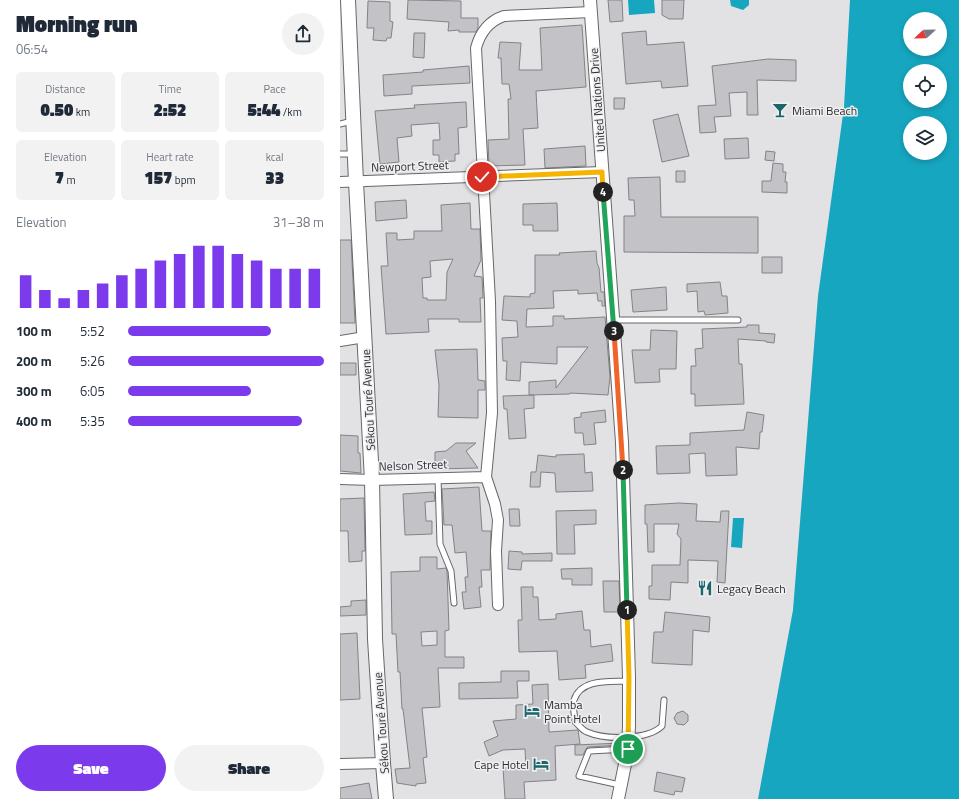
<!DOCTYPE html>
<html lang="en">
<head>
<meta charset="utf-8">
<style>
	:root { --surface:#fff; --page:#f2f2f3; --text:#1f2937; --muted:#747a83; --accent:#7c3aed }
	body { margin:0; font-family:"Titillium Web",sans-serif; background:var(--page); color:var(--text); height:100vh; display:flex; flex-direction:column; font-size:15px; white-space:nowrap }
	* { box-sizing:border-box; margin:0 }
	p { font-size:13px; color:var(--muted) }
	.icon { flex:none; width:22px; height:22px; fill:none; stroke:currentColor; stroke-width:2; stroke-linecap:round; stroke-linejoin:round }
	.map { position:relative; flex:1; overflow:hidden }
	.drawer { display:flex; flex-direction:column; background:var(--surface); width:340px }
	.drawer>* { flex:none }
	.needle { width:26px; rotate:248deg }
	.tools { position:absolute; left:563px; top:12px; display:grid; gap:8px }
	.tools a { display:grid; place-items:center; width:44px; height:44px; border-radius:50%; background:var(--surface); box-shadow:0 2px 6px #0003; font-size:20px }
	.pin { position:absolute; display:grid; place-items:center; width:34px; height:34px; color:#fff; margin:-17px; border:2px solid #fff; border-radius:50%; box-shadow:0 1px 4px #0007 }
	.km { position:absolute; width:20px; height:20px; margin:-10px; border-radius:50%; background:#222; color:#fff; font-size:11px; line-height:20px; text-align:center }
	.round { display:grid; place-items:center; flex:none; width:42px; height:42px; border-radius:21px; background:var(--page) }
	.summary { display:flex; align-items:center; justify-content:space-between; height:68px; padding:0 16px }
	h1 { font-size:22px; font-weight:800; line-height:30px }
	.figures { display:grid; grid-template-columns:repeat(3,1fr); gap:6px; height:68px; padding:4px 16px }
	.figures div { display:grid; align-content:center; border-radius:6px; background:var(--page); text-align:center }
	.figures b { font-size:17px; font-weight:800 }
	.figures small { font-size:11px; font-weight:400 }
	.figures p { font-size:11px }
	.chart { height:112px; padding:8px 16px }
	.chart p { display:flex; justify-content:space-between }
	.chart svg { width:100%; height:72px; margin-top:4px; stroke:var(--accent); stroke-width:6 }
	.button { display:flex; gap:8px; margin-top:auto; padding:8px 16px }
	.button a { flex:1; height:46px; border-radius:24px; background:var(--accent); color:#fff; font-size:16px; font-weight:800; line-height:46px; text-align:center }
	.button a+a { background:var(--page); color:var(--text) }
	ul { padding:0 16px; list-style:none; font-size:13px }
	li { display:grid; grid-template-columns:64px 48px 1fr; align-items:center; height:30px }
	li i { height:10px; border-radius:5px; background:var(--accent) }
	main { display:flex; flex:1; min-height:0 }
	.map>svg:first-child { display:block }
	.water { fill:#16a6c0; fill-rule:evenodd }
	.building { fill:#c3c3c7; stroke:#838386; fill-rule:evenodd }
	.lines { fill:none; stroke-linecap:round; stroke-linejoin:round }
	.service-casing { stroke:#67676a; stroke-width:7 }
	.minor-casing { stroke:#67676a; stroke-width:12 }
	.tertiary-casing { stroke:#67676a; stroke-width:14 }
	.secondary-casing { stroke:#67676a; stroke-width:16 }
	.service { stroke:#fff; stroke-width:5 }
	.minor { stroke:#fff; stroke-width:10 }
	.tertiary { stroke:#fff; stroke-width:12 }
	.secondary { stroke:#fff; stroke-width:14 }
	.split-1-casing { stroke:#fff; stroke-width:8 }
	.split-2-casing { stroke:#fff; stroke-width:8 }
	.split-3-casing { stroke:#fff; stroke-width:8 }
	.split-4-casing { stroke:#fff; stroke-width:8 }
	.split-5-casing { stroke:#fff; stroke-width:8 }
	.split-1 { stroke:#f5b400; stroke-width:5 }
	.split-2 { stroke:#22a559; stroke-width:5 }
	.split-3 { stroke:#f0652b; stroke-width:5 }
	.split-4 { stroke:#22a559; stroke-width:5 }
	.split-5 { stroke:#f5b400; stroke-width:5 }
	.labels { text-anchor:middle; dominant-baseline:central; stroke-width:3; stroke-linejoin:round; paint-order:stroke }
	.street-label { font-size:12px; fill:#2e2e2f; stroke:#efeff3 }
	.poi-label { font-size:12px; fill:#2e2e2f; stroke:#efeff3; text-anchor:start }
</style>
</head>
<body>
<main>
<section class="drawer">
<div class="summary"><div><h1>Morning run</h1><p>06:54</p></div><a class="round"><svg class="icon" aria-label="share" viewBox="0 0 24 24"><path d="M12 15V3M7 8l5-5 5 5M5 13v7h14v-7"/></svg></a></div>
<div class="figures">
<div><p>Distance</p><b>0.50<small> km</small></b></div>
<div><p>Time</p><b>2:52</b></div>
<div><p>Pace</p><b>5:44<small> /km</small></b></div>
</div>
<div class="figures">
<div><p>Elevation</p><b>7<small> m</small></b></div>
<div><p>Heart rate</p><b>157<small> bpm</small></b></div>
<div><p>kcal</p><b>33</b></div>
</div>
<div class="chart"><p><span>Elevation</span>31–38 m</p>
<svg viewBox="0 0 160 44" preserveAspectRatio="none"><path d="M5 44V24M15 44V33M25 44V38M35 44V33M45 44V29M55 44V24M65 44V20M75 44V15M85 44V11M95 44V6M105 44V6M115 44V11M125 44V15M135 44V20M145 44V20M155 44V20"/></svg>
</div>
<ul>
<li><b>100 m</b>5:52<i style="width:73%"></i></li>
<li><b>200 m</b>5:26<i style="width:100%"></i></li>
<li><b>300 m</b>6:05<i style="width:63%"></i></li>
<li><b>400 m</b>5:35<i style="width:89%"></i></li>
</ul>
<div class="button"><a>Save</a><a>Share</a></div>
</section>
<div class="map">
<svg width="619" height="799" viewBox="0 0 619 799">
	<rect width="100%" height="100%" fill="#e2e2e5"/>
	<path class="water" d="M288 0H314L315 13 289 15Z
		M390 0H409V5L403 10 391 6Z
		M510 0H619V799H418L453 610 478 296 504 107ZM570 19H600V49H570ZM570 71H600V101H570ZM570 123H600V153H570Z
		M393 518H404L402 548 391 547Z"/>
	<path class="building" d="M68 0 121 1V18H138V28L136 32H119V30L108 31 109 22 67 19Z
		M268 0H282L283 21 270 22Z
		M322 0H344L343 19H329L322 15Z
		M28 1 50 2V21L53 22 51 38H47L46 41 33 40 34 28H27Z
		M242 25 246 87 196 91 198 128 183 129 185 165 149 166 148 140 169 139 168 99H171L169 84H162L161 58H158L160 42 181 43 179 70H202L200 28Z
		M306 31 307 45 344 42 348 86 322 88 321 81 286 84 282 33Z
		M74 33H85L84 58 73 57Z
		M428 59 456 60V81L417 80 418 115H407V92L389 93 391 116 374 117 376 132 360 133 358 106 376 105 372 66Z
		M129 66 130 83 72 86V94L44 96 43 75 83 72V70Z
		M274 98H285L284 109H274Z
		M126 102 127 127 118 128 119 154H115V161L99 162V155H93V140H100L99 123 71 125 72 136 57 138 59 162 40 164 35 111 75 108 74 105Z
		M338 114 349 156 322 162 313 120Z
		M408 138 409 158 385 159 384 139Z
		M245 146 246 166 205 168 204 149Z
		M426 151 435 152 434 161 425 160Z
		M433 163 443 164V172H446L445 182H447V193L422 192V181H431Z
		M336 171H345V182H336Z
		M320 177 321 217H418V253L284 252V216H295L294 200H289L288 178Z
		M66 200 67 218 36 221 35 202Z
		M130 203 131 229H140L141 260 134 276 142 277 143 298H140L141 322H119V319H88L89 332 46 334 41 266H48L46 233H57V240L74 239V231H102L101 205ZM113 259 107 272 106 300H87V298H83L82 278 91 277 90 261Z
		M217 203 218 231H193V225H183V204Z
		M0 240H11L15 323H0Z
		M256 251 257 263 259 268 261 292H264L265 306H262V301H258L257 293 238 294V290L213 291 214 308 187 309 186 327 213 326V316H224V319L265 317 270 377 268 395 230 393V394L189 395V382L216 380V388L248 347H217V364L181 362 180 381 166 380 167 361H163L162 338 178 337 177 321 162 320 164 296 190 297V294L195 293V255H220L219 253Z
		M422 257H442V273H422Z
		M380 282 382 296H387L388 313 365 315 364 311 358 312 357 291 347 292V284Z
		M326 287 327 310 293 312 291 290Z
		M407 325H419V333L435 334 434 343 426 342V341L398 339 399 364H402L404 404 355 406V394H351V366H356L355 349 363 348 362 329 407 327Z
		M311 330 337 331 336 369H319L320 382 295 383 292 350H310Z
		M137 349 138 380 145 381V390H138V418L98 417 99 385 95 350Z
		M0 363H16V375H0Z
		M194 395V408L184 409 186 438 169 439 167 409H164L163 396Z
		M265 410 266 422 254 423 256 444 244 445 243 433H235L234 418 241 417V413Z
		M407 412 424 415 422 432H420L419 449 396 447 397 475 366 476 365 453 349 454 350 473 317 474 316 446 350 445V433L404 430Z
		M0 435 18 436V453H20L21 473 0 471Z
		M116 443H136L126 451 138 468 95 469V452L106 451Z
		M244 454 245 473 252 472 253 491 216 492 215 473 201 472 200 487H190L191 472H196L198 455 216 457V455Z
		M139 487 142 531H151L150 570H141L142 587H139L141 607 124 609 122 592H126L125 577H128L126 552 115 553 112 525H104L102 489Z
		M94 492 95 501 85 502 86 521H92V534L65 535 63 494Z
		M24 498 25 551H22V561L9 562 8 531H0V499Z
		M339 503 357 504 356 521 380 522 381 511H389L385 583 377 582 378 561 348 560V583L331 582 330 600 309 599V586H312V565H340L341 539 337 534 339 524H314V552H308L307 524H305V505Z
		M169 509H179L180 526H170Z
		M256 510V524L234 525 235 554H217L216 511Z
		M169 551 182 552V554L212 553V561H182L181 570 168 569Z
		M80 557H97V569L106 568 107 571 109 630 105 631V657H124V668H98L100 707 82 708 87 757 83 758 86 783 76 784V786L57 783 55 769 70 768 63 709H62L60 672H58L56 634H52L51 572 80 571ZM97 631V645L82 646 81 632Z
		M252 568V585H232V579H222L221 569Z
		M263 581H279L280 612H264Z
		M181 587H193V597H198L199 620 216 619V614L242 611 244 630H250L251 647 271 644 273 661 245 665 246 678 219 680 217 651 179 652 178 620H182Z
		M26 600V615L0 616V607L11 606V601Z
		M325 612 370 617 369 632 353 630 352 665 312 663 314 632H323Z
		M17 633 20 699 0 700V634Z
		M161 671H189V681H177L178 698 119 699V683L161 682Z
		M208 684 209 732 238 730 240 744 215 746 216 780 184 782 185 799H165L163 768 186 767 185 749 163 750 149 756 144 742 158 736 153 721 176 719V705L193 704 192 685Z
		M343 711 348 715V721L344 725 337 724 334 718 337 713Z
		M281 743V745L248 747 246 749 243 755H235V745Z
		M317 772 345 778 342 792 335 791 334 795 314 791Z
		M29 783 32 799H0V788Z"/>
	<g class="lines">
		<defs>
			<path id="service" d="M0 124 12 121
				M0 154H13
				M273 320H398
				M98 477 100 544 111 571 114 603
				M288 681C270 682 241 678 234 700 232 706 235 716 235 722 239 725 242 730 247 732 265 740 308 740 322 726L324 700
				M280 785 239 776 249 751 288 749"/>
			<path id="minor" d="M0 182 262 172
				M0 341 25 337
				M0 479 32 480 146 477
				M158 605 156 551 158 520 155 504 146 477 152 413 150 301 136 48C140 33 149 21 164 16L251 12
				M0 764 43 763"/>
			<path id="tertiary" d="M250 0 282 442 289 677V726L288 749 278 799"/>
			<path id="secondary" d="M8 0 16 182 32 480 35 639 43 763 46 799"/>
		</defs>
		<use href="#service" class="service-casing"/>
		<use href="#minor" class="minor-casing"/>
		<use href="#tertiary" class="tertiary-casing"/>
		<use href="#secondary" class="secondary-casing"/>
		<use href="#service" class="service"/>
		<use href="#minor" class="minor"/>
		<use href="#tertiary" class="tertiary"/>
		<use href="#secondary" class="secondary"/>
	</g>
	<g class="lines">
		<defs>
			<path id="split-1" d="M287 610 289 677 288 749"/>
			<path id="split-2" d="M283 470 287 610"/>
			<path id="split-3" d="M274 331 283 470"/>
			<path id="split-4" d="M263 192 274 331"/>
			<path id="split-5" d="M142 177 262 172 263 192"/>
		</defs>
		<use href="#split-1" class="split-1-casing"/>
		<use href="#split-2" class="split-2-casing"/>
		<use href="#split-3" class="split-3-casing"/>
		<use href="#split-4" class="split-4-casing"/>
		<use href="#split-5" class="split-5-casing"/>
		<use href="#split-1" class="split-1"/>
		<use href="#split-2" class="split-2"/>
		<use href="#split-3" class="split-3"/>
		<use href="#split-4" class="split-4"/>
		<use href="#split-5" class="split-5"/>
	</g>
	<defs>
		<symbol id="bar-bare" viewBox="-9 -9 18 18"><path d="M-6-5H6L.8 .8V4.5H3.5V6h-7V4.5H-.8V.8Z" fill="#1a676a" stroke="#efeff3" stroke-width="2.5" paint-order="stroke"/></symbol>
		<symbol id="restaurant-bare" viewBox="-9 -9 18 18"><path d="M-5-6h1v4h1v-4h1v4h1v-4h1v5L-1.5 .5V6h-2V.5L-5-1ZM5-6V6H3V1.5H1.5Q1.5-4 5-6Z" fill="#1a676a" stroke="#efeff3" stroke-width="2.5" paint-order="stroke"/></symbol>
		<symbol id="hotel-bare" viewBox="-9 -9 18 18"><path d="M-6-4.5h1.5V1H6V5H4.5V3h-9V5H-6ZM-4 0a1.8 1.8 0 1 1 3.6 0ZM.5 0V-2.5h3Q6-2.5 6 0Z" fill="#1a676a" stroke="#efeff3" stroke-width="2.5" paint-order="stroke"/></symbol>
	</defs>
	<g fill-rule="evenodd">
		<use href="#bar-bare" x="429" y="99" width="22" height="22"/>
		<use href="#restaurant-bare" x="354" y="577" width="22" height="22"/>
		<use href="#hotel-bare" x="181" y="700" width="22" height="22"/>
		<use href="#hotel-bare" x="190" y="753" width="22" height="22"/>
	</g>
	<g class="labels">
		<g class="street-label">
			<text transform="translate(257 100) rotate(-94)">United Nations Drive</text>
			<text transform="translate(70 166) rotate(-2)">Newport Street</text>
			<text transform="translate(28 400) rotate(-93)">Sékou Touré Avenue</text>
			<text transform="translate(73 465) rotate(-2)">Nelson Street</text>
			<text transform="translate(41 723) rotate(-94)">Sékou Touré Avenue</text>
		</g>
		<g class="poi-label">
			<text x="452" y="110">Miami Beach</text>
			<text x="377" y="588">Legacy Beach</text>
			<text x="204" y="704">Mamba<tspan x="204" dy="14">Point Hotel</tspan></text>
			<text x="189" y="764" text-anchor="end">Cape Hotel</text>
		</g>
	</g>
</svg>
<div class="tools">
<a><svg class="needle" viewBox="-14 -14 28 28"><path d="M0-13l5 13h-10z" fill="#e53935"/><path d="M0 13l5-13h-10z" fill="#747a83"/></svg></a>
<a><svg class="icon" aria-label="locate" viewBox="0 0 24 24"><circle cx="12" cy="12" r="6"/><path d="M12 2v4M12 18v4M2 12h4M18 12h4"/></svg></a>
<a><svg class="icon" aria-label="layers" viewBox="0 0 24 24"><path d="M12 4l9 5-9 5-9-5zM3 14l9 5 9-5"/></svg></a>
</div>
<div class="pin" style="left:288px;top:749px;background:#1e9e55"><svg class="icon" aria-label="arrive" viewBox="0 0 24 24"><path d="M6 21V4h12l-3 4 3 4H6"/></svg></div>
<div class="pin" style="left:142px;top:177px;background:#d93025"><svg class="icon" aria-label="check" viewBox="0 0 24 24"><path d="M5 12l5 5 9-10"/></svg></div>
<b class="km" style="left:287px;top:610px">1</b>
<b class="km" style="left:283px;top:470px">2</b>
<b class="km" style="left:274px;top:331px">3</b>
<b class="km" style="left:263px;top:192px">4</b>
</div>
</main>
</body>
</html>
